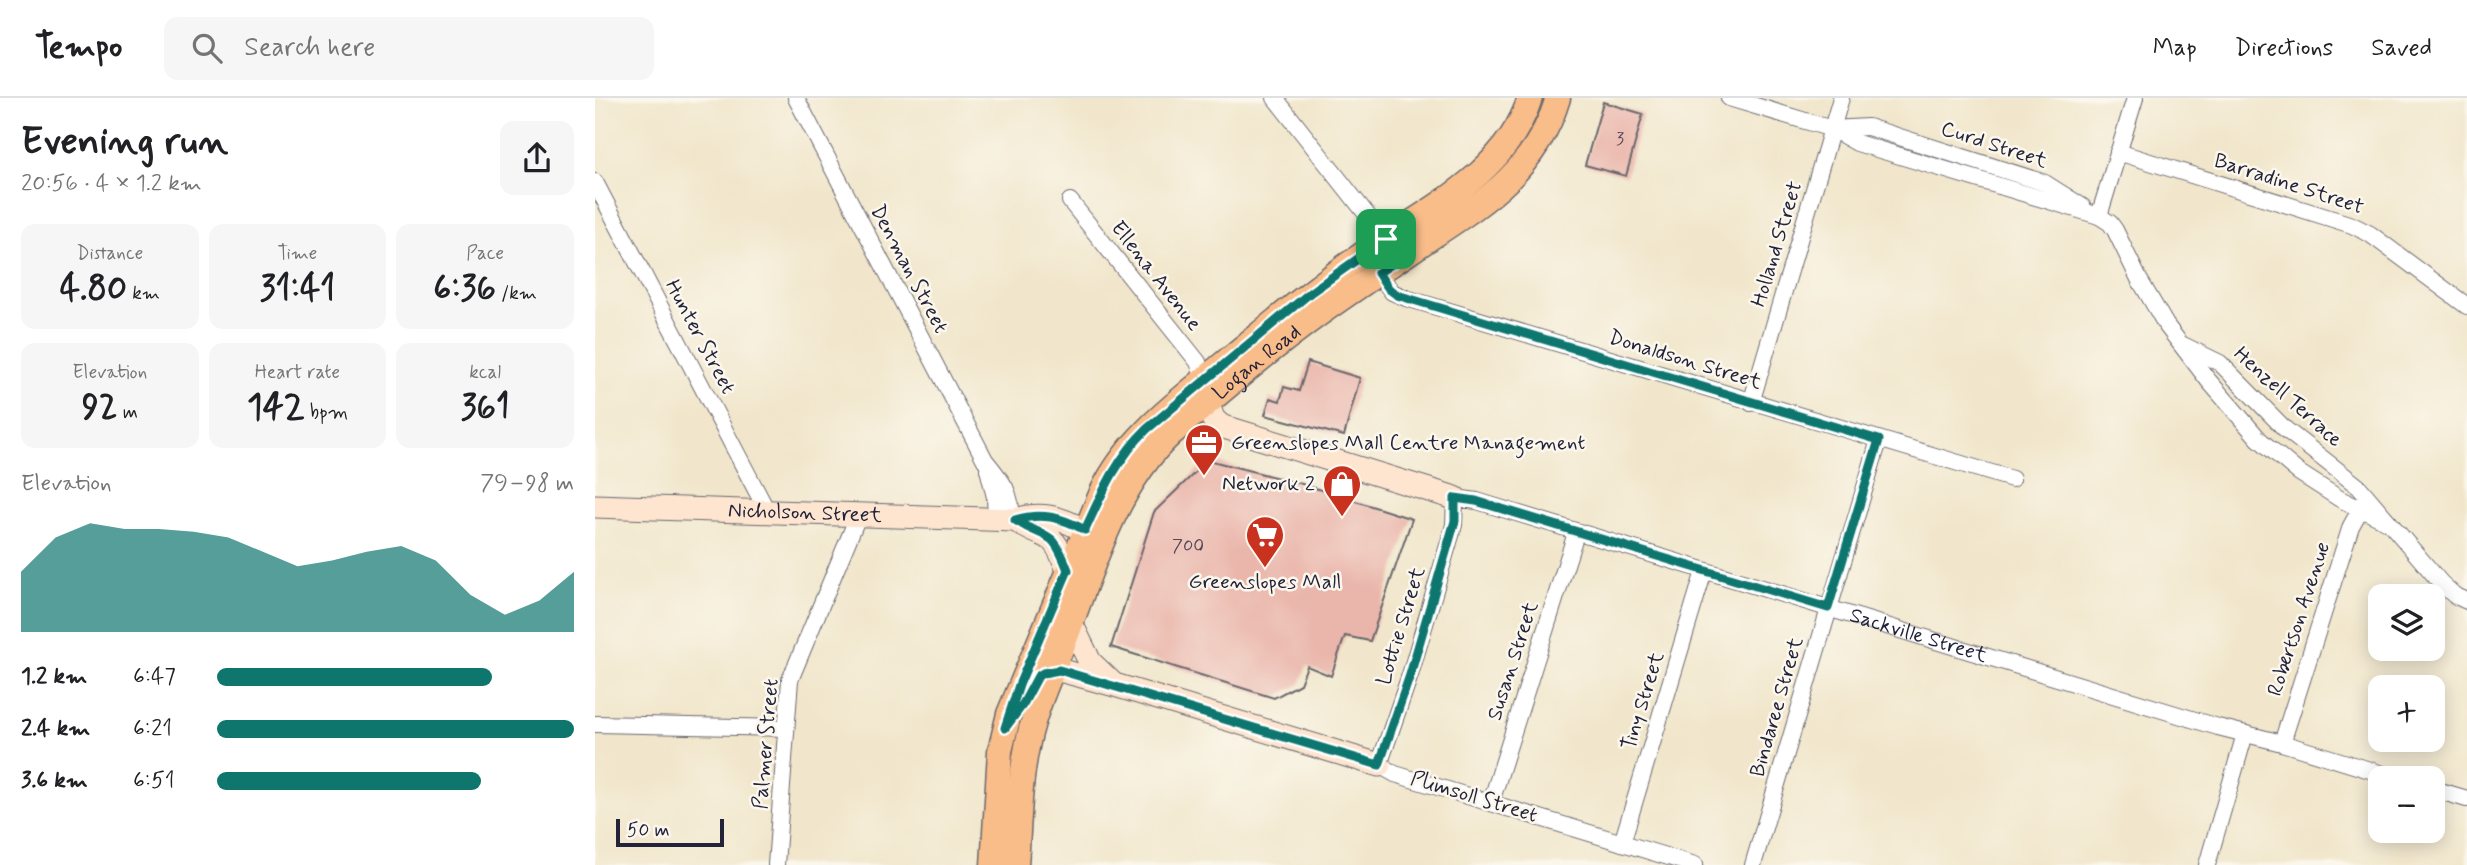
<!DOCTYPE html>
<html lang="en">
<head>
<meta charset="utf-8">
<style>
	:root { --surface:#fff; --page:#f6f6f6; --text:#202124; --muted:#757577; --line:#e0e0e0; --accent:#0f766e }
	body { margin:0; font-family:Mynerve,sans-serif; background:var(--page); color:var(--text); height:100vh; display:flex; flex-direction:column; font-size:26px; white-space:nowrap }
	* { box-sizing:border-box; margin:0 }
	p { font-size:23px; color:var(--muted) }
	.icon { flex:none; width:38px; height:38px; fill:none; stroke:currentColor; stroke-width:2; stroke-linecap:round; stroke-linejoin:round }
	.map { position:relative; flex:1; overflow:hidden }
	.drawer { display:flex; flex-direction:column; background:var(--surface); width:595px }
	.drawer>* { flex:none }
	.fabs { position:absolute; left:1773px; top:486px; display:grid; gap:14px }
	.fabs a { display:grid; place-items:center; width:77px; height:77px; border-radius:14px; background:var(--surface); box-shadow:0 4px 18px #0003; font-size:35px }
	.scale { position:absolute; left:21px; bottom:18px; width:108px; box-sizing:border-box; padding-left:7px; border:4px solid #22223b; border-top:0; font-size:19px; line-height:24px; white-space:nowrap; color:#22223b; -webkit-text-stroke:5px #fbf7ec; paint-order:stroke }
	.pin { position:absolute; display:grid; place-items:center; width:60px; height:60px; color:#fff; margin:-30px; border-radius:14px; box-shadow:0 4px 10px #0006 }
	.round { display:grid; place-items:center; flex:none; width:74px; height:74px; border-radius:14px; background:var(--page) }
	.head { display:flex; align-items:center; justify-content:space-between; height:119px; padding:0 21px }
	h1 { font-size:38px; font-weight:800; line-height:52px }
	.stats { display:grid; grid-template-columns:repeat(3,1fr); gap:10px; height:119px; padding:7px 21px }
	.stats div { display:grid; align-content:center; border-radius:14px; background:var(--page); text-align:center }
	.stats b { font-size:35px; font-weight:800 }
	.stats small { font-size:19px; font-weight:400 }
	.stats p { font-size:19px }
	.chart { height:196px; padding:14px 21px }
	.chart p { display:flex; justify-content:space-between }
	.chart svg { width:100%; height:126px; margin-top:7px; fill:var(--accent); opacity:.7 }
	ul { padding:0 21px; list-style:none; font-size:23px }
	li { display:grid; grid-template-columns:112px 84px 1fr; align-items:center; height:52px }
	li i { height:18px; border-radius:9px; background:var(--accent) }
	header { display:flex; align-items:center; gap:42px; box-sizing:border-box; height:98px; padding:0 35px; background:var(--surface); border-bottom:2px solid var(--line) }
	header strong { font-size:33px }
	nav { display:flex; gap:38px; margin-inline-start:auto; font-size:24px }
	.search { width:490px; height:63px; background:var(--page); display:flex; align-items:center; gap:18px; box-sizing:border-box; padding:0 24px; border-radius:14px; color:var(--muted); font-size:26px }
	main { display:flex; flex:1; min-height:0 }
	.map>svg:first-child { display:block }
	.building { fill:#eab5aa }
	.lines { fill:none; stroke-linecap:round; stroke-linejoin:round }
	.street-casing { stroke:#6a676d; stroke-width:18 }
	.secondary-casing { stroke:#6a676d; stroke-width:25 }
	.primary-casing { stroke:#6a676d; stroke-width:27 }
	.street { stroke:#fff; stroke-width:16 }
	.secondary { stroke:#fde5d0; stroke-width:23 }
	.primary { stroke:#f9bd89; stroke-width:24 }
	.route-casing { stroke:#fff; stroke-width:14 }
	.route { stroke:#0f766e; stroke-width:9 }
	.labels { text-anchor:middle; dominant-baseline:central; stroke-width:5; stroke-linejoin:round; paint-order:stroke }
	.number-label { font-size:18px; fill:#544757 }
	.street-label { font-size:21px; fill:#22223b; stroke:#fbf7ec }
	.poi-label { font-size:21px; fill:#22223b; stroke:#fbf7ec; text-anchor:start }
</style>
</head>
<body>
<header>
<strong>Tempo</strong>
<div class="search"><svg class="icon" aria-label="search" viewBox="0 0 24 24"><circle cx="10" cy="10" r="6"/><path d="M15 15l6 6"/></svg>Search here</div>
<nav><a>Map</a><a>Directions</a><a>Saved</a></nav>
</header>
<main>
<section class="drawer">
<div class="head"><div><h1>Evening run</h1><p>20:56 · 4 × 1.2 km</p></div><a class="round"><svg class="icon" aria-label="share" viewBox="0 0 24 24"><path d="M12 15V3M7 8l5-5 5 5M5 13v7h14v-7"/></svg></a></div>
<div class="stats">
<div><p>Distance</p><b>4.80<small> km</small></b></div>
<div><p>Time</p><b>31:41</b></div>
<div><p>Pace</p><b>6:36<small> /km</small></b></div>
</div>
<div class="stats">
<div><p>Elevation</p><b>92<small> m</small></b></div>
<div><p>Heart rate</p><b>142<small> bpm</small></b></div>
<div><p>kcal</p><b>361</b></div>
</div>
<div class="chart"><p><span>Elevation</span>79–98 m</p>
<svg viewBox="0 0 160 44" preserveAspectRatio="none"><path d="M0 44V23L10 11L20 6L30 8L40 8L50 9L60 11L70 16L80 21L90 19L100 16L110 14L120 19L130 31L140 38L150 33L160 23V44z"/></svg>
</div>
<ul>
<li><b>1.2 km</b>6:47<i style="width:77%"></i></li>
<li><b>2.4 km</b>6:21<i style="width:100%"></i></li>
<li><b>3.6 km</b>6:51<i style="width:74%"></i></li>
</ul>
</section>
<div class="map">
<svg width="1872" height="767" viewBox="0 0 1872 767">
	<rect width="100%" height="100%" fill="#fbf7ec"/>
	<filter id="ink" filterUnits="userSpaceOnUse"><feTurbulence type="fractalNoise" baseFrequency=".0143" numOctaves="2"/><feDisplacementMap in="SourceGraphic" scale="14" xChannelSelector="R" yChannelSelector="G"/><feConvolveMatrix kernelMatrix="1 2 1 2 8 2 1 2 1" color-interpolation-filters="sRGB"/></filter>
	<filter id="wash" filterUnits="userSpaceOnUse"><feTurbulence type="fractalNoise" baseFrequency=".00686" numOctaves="4" result="noise"/><feDisplacementMap in="SourceGraphic" scale="28" xChannelSelector="R" yChannelSelector="G"/><feGaussianBlur stdDeviation="1.57" result="paint"/><feColorMatrix in="noise" values="0 0 0 0 0 0 0 0 0 0 0 0 0 0 0 0 0 1.4 0 .05"/><feComposite in="paint" operator="in"/></filter>
	<g filter="url(#wash)">
		<rect width="100%" height="100%" fill="#f1e6cb"/>
		<g id="blocks">
			<path class="building" d="M1008 4 1048 16 1031 78 990 67Z
				M713 264 765 280 749 338 670 317 675 300 685 303 689 289 704 293Z
				M613 362 707 386 817 421 775 543 750 538 736 578 712 568 705 586 679 600 516 549 559 414Z"/>
		</g>
	</g>
	<g filter="url(#ink)">
		<use href="#blocks" fill-opacity="0" stroke="#6a676d" stroke-width="2"/>
		<g class="lines">
			<defs>
				<g id="street">
					<path d="M201 0 390 362C408 384 416 393 417 422"/>
					<path d="M680 0 791 141"/>
					<path d="M1134 0 1237 31 1262 45 1504 118"/>
					<path d="M1540 0 1504 118 1515 125 1520 132 1544 181 1571 227 1613 282 1664 341 1703 374 1745 401 1795 425"/>
					<path d="M1237 31 1273 29 1450 85 1488 109"/>
					<path d="M1523 54 1757 127 1775 136 1872 208"/>
					<path d="M0 84 172 413"/>
					<path d="M475 103 603 264 609 282"/>
					<path d="M779 169 797 194 811 200 1417 381"/>
					<path d="M1588 247 1625 265 1690 331 1764 389 1846 485 1859 497 1872 503"/>
					<path d="M1156 305 1246 0"/>
					<path d="M393 371 400 399 401 421"/>
					<path d="M0 626 191 630"/>
					<path d="M1687 645 1756 428 1770 403"/>
					<path d="M1838 691 1872 701"/>
					<path d="M896 704 981 435"/>
					<path d="M1027 745 1109 473"/>
					<path d="M181 767 195 582 264 416"/>
					<path id="s1" d="M1100 767 800 676 784 667 815 577 859 427 860 400 882 403 1623 629 1687 645 1804 681"/>
					<path d="M1158 767 1284 342"/>
					<path d="M1612 767 1650 636"/>
				</g>
				<g id="secondary">
					<path d="M613 305 618 321 626 328 860 400"/>
					<path id="s2" d="M0 408 420 422C446 414 466 419 490 433"/>
					<path d="M420 422C453 445 456 427 473 472"/>
					<path d="M476 525 495 564 517 585"/>
					<path d="M457 573H468L523 588 784 667"/>
				</g>
				<g id="primary">
					<path d="M398 767 405 653 414 616 507 394C534 337 587 301 634 261 678 225 721 188 768 156 830 113 911 77 935 0"/>
					<path id="s3" d="M421 767C424 726 424 684 433 644 440 610 456 576 469 544 496 474 520 388 576 336 624 295 673 253 724 216 759 191 794 168 829 144 888 105 941 73 963 0"/>
				</g>
			</defs>
			<use href="#street" class="street-casing"/>
			<use href="#secondary" class="secondary-casing"/>
			<use href="#primary" class="primary-casing"/>
			<use href="#street" class="street"/>
			<use href="#secondary" class="secondary"/>
			<use href="#primary" class="primary"/>
		</g>
	</g>
	<g class="lines" filter="url(#ink)">
		<defs>
			<path id="route" d="M791 141 805 160 783 175 794 191 802 197 1284 342 1233 510 881 403 860 400V423L815 577 784 667 464 572 448 575 443 578 428 606 410 630 424 587 473 472C456 427 453 444 420 422 446 414 466 419 490 432 507 395 522 360 552 331L716 194Z"/>
		</defs>
		<use href="#route" class="route-casing"/>
		<use href="#route" class="route"/>
	</g>
	<defs>
		<symbol id="office-pin" viewBox="-11 -11 22 30"><path d="M0 17L-7.5 6A9.5 9.5 0 1 1 7.5 6Z" fill="#c8321e" stroke="#fbf7ec"/><path d="M-6-3h4V-5.5h4V-3h4V5H-6ZM-1-4.5V-3h2v-1.5ZM-6 0V1H6V0Z" fill="#fff"/></symbol>
		<symbol id="shop-pin" viewBox="-11 -11 22 30"><path d="M0 17L-7.5 6A9.5 9.5 0 1 1 7.5 6Z" fill="#c8321e" stroke="#fbf7ec"/><path d="M-5-2.5h2.3a2.7 3.5 0 0 1 5.4 0H5L5.5 6h-11ZM-1.5-2.5h3a1.5 2.3 0 0 0-3 0Z" fill="#fff"/></symbol>
		<symbol id="supermarket-pin" viewBox="-11 -11 22 30"><path d="M0 17L-7.5 6A9.5 9.5 0 1 1 7.5 6Z" fill="#c8321e" stroke="#fbf7ec"/><path d="M-6-5.5h2.5l.6 2H6L4.5 2H-2.5L-4.4-4H-6ZM-1.5 3.2a1.3 1.3 0 1 0 .1 0ZM3 3.2a1.3 1.3 0 1 0 .1 0Z" fill="#fff"/></symbol>
	</defs>
	<g fill-rule="evenodd">
		<use href="#office-pin" x="587" y="323" width="44" height="60"/>
		<use href="#shop-pin" x="725" y="364" width="44" height="60"/>
		<use href="#supermarket-pin" x="648" y="415" width="44" height="60"/>
	</g>
	<g class="labels">
		<g class="number-label">
			<text x="1025" y="41">3</text>
			<text x="593" y="448">700</text>
		</g>
		<g class="street-label">
			<text transform="translate(1399 47) rotate(18)">Curd Street</text>
			<text transform="translate(1694 86) rotate(18)">Barradine Street</text>
			<text transform="translate(1182 146) rotate(-73)">Holland Street</text>
			<text transform="translate(314 171) rotate(62)">Denman Street</text>
			<text transform="translate(561 178) rotate(52)">Ellena Avenue</text>
			<text transform="translate(105 239) rotate(62)">Hunter Street</text>
			<text transform="translate(1090 262) rotate(17)">Donaldson Street</text>
			<text stroke="none"><textPath href="#s3" startOffset="578">Logan Road</textPath></text>
			<text transform="translate(1693 299) rotate(42)">Henzell Terrace</text>
			<text stroke="none"><textPath href="#s2" startOffset="210">Nicholson Street</textPath></text>
			<text transform="translate(1704 521) rotate(-72)">Robertson Avenue</text>
			<text transform="translate(806 528) rotate(-73)">Lottie Street</text>
			<text stroke="none"><textPath href="#s1" startOffset="1094">Sackville Street</textPath></text>
			<text transform="translate(918 563) rotate(-72)">Susan Street</text>
			<text transform="translate(1048 603) rotate(-73)">Tiny Street</text>
			<text transform="translate(1182 609) rotate(-74)">Bindaree Street</text>
			<text transform="translate(171 646) rotate(-85)">Palmer Street</text>
			<text transform="translate(879 699) rotate(17)">Plimsoll Street</text>
		</g>
		<g class="poi-label">
			<text x="636" y="345">Greenslopes Mall Centre Management</text>
			<text x="720" y="386" text-anchor="end">Network 2</text>
			<text x="670" y="484" text-anchor="middle">Greenslopes Mall</text>
		</g>
	</g>
</svg>
<div class="fabs">
<a><svg class="icon" aria-label="layers" viewBox="0 0 24 24"><path d="M12 4l9 5-9 5-9-5zM3 14l9 5 9-5"/></svg></a>
<a>+</a>
<a>−</a>
</div>
<div class="scale">50 m</div>
<div class="pin" style="left:791px;top:141px;background:#1e9e55"><svg class="icon" aria-label="arrive" viewBox="0 0 24 24"><path d="M6 21V4h12l-3 4 3 4H6"/></svg></div>
</div>
</main>
</body>
</html>
